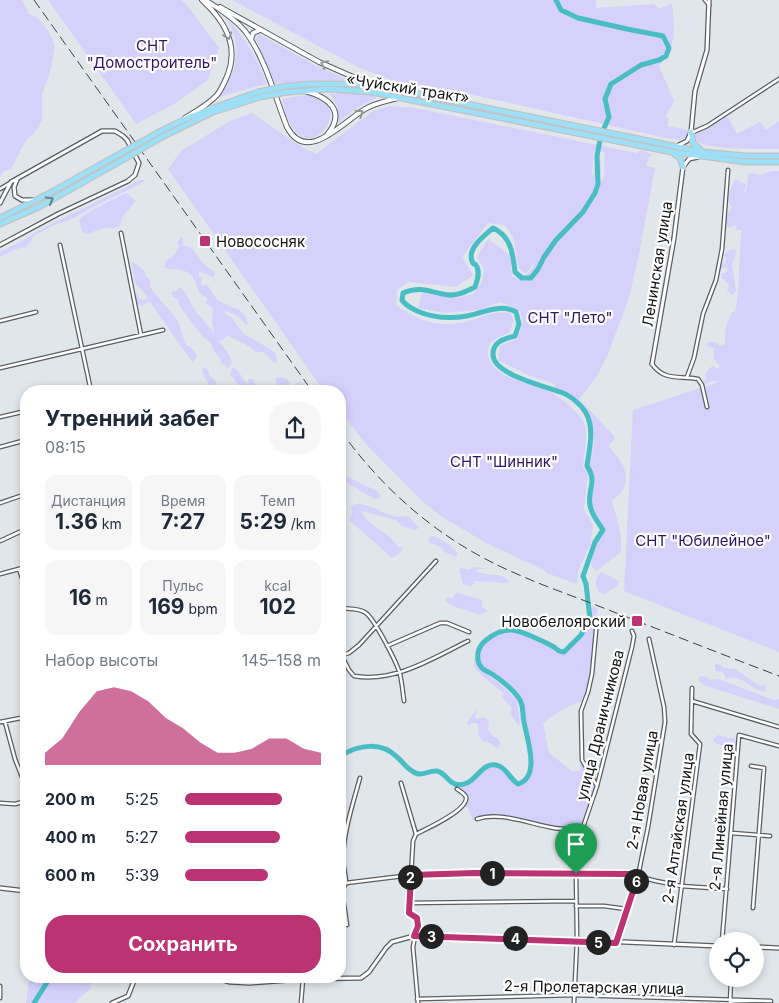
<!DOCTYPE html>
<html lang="ru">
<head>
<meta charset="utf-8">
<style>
	:root { --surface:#fff; --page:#f6f6f7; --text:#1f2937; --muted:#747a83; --accent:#bb3372 }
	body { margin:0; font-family:Inter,sans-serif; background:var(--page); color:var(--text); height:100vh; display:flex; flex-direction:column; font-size:19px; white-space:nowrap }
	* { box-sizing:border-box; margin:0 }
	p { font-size:16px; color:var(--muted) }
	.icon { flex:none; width:28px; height:28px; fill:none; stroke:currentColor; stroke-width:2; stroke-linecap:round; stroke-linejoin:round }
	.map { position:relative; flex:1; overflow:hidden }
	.panel { position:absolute; left:20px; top:385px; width:326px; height:598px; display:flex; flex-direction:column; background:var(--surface); border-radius:20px; box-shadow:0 2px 8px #0003 }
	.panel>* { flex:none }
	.controls { position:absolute; left:709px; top:932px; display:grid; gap:10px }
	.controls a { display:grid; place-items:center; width:55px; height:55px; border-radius:50%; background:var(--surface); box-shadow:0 2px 8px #0003; font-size:25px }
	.pin { position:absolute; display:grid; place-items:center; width:42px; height:42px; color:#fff; margin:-51px -21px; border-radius:50% 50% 50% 0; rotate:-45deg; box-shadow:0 0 5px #0007 }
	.pin .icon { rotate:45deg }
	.km { position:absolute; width:25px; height:25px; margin:-12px; border-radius:50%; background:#222; color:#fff; font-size:14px; line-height:25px; text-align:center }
	.round { display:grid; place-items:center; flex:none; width:52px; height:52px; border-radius:20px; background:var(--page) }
	.summary { display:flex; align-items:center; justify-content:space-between; height:85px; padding:0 25px }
	h1 { font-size:22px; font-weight:700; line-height:38px }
	.figures { display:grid; grid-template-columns:repeat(3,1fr); gap:8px; height:85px; padding:5px 25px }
	.figures div { display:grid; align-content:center; border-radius:12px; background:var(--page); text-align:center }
	.figures b { font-size:21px; font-weight:700 }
	.figures small { font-size:14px; font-weight:400 }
	.figures p { font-size:14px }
	.chart { height:140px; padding:10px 25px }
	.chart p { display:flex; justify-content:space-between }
	.chart svg { width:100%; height:90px; margin-top:5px; fill:var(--accent); opacity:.7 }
	.button { display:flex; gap:10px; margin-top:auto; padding:10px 25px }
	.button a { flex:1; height:58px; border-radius:20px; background:var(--accent); color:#fff; font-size:20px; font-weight:700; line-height:58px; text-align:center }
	ul { padding:0 25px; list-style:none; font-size:16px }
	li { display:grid; grid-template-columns:80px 60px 1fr; align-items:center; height:38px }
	li i { height:12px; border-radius:6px; background:var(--accent) }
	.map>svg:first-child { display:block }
	.green { fill:#d5d1fa; fill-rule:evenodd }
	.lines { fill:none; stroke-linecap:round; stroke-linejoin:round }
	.river { stroke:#48bdc4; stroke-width:5 }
	.minor-casing { stroke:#5b5e62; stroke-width:5 }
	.tertiary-casing { stroke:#5b5e62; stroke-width:5.5 }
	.secondary-casing { stroke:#5b5e62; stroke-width:6 }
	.trunk-casing { stroke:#c2c2c2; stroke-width:7 }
	.minor { stroke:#fff; stroke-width:2.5 }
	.tertiary { stroke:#fff; stroke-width:3 }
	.secondary { stroke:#fff; stroke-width:4 }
	.trunk { stroke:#9ce0f8; stroke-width:4.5 }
	.rail { stroke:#3f4142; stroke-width:1; stroke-dasharray:10 5; stroke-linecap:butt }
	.trunk-bridge-casing { stroke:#c2c2c2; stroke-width:7; stroke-linecap:butt }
	.trunk-bridge { stroke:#9ce0f8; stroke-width:4.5 }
	.oneway { stroke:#959596 }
	.oneway2 { stroke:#5e8492 }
	.route-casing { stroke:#fff; stroke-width:10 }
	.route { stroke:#bb3372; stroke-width:6 }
	.poi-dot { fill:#bb3372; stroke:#fff; stroke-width:2 }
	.labels { text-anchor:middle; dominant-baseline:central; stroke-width:4.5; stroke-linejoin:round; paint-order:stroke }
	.park-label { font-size:15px; fill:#2f1568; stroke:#fff }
	.street-label { font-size:15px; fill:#131415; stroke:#fff }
	.poi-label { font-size:15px; fill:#131415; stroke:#fff; text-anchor:start }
</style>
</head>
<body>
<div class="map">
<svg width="779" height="1003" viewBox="0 0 779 1003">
	<rect width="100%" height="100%" fill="#e1e6ea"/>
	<path class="green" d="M0 0H22L29 14 38 18 48 31 55 45 51 69 42 94V120L34 134 28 138 23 146 11 169 4 171 0 177Z
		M48 0H181L187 5 219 48 208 80 174 104 136 124Z
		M232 0H596V8L654 4 659 9 672 3C674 28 678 46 659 66L674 101 665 118H669L667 126 687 130 689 136 680 140 666 138 474 95 394 81 358 67Z
		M224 16C245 36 257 58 267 84L232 93 217 98C238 74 244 42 224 16Z
		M259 34 318 67 349 80 303 81 275 84 256 38Z
		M350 93 374 95 376 98 356 108 337 124C339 113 338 102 329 94Z
		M298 96C371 88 301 192 282 99Z
		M390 106 415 108 637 153 640 150 652 154 649 157 646 166 655 168 639 254 629 298 608 354 597 376 579 399 614 436 615 438 609 446C618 458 632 472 623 489 621 493 616 497 612 501 617 520 622 531 621 552L596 571 591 565 595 542 603 530 595 518 589 504 592 488 590 465 594 442 593 428 589 415 563 391 555 388V384L528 375 498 360 500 346 517 339 523 324 520 311 501 302 478 310 445 313 418 308 422 293 456 298 473 294 482 282 484 269 477 257 488 239 510 255 512 277 526 281 528 273 534 267V263L526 274 519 269 513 236 504 225 488 223 462 257 473 275 456 287 408 282 397 290 396 305C418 321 441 329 469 321 484 316 493 311 510 313L514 320 509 333C499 337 485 341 488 355 493 381 537 384 555 395 561 398 581 415 583 421 589 434 584 452 583 467L588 473 584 510 593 525 590 545 578 571 577 584 547 573 544 570 486 543 441 516 422 501 365 443 340 411V391H324L168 169 181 151 230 121 252 113 300 146 316 154 373 111ZM594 150 605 152 604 178 601 181 599 177 601 172 600 156 596 153 595 154 594 174 592 175Z
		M727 116 737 134 760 122 766 130 779 121V149C762 149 709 150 696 141L695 135Z
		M772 171H779V652L624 591 633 410 716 383V381H711L705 385 704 380 707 378 705 374 712 366 718 369 720 366 713 358 714 348 708 347 707 344 708 342H716L720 346 725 344C724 333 727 321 732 312H735C741 284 738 257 742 230H737L735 225 730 228 726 224 727 216 732 207C725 200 730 188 735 180H738L741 183H745L746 186 744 191 746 193 748 175 752 173 760 175Z
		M140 180H144V182L97 205 70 220 55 225 33 236 32 240 26 247 16 249 0 257V252L26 239 37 231Z
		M126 193 136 201 123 216 119 227 100 229 88 234 82 232 79 219 94 209Z
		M182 237 184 243 182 246C194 244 197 258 205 265 208 268 212 270 215 272V276L212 277 199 271V276L202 278 201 284 204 286 207 285C212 290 212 294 216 298 226 309 246 305 248 324L246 325 239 317 225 310V314L231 317 244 334 272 350 276 354 277 361 274 363 264 352H256C247 343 237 341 227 335L223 340 219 341 230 356 232 363 228 369 225 365H222L220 359 212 348 211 343 202 336 179 305 178 299 173 297 171 293 173 291H177L179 287C187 292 191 303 195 311 198 316 203 317 205 323L208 325 214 334 212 320 213 309 206 303 207 298 199 293C196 283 193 272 181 270 175 269 171 270 165 268 164 259 168 261 173 256 176 253 177 249 180 247L178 245V241Z
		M734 249 737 250 732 265 736 290 733 295 727 291 729 285C726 280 720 280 722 273H725L728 270 725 266 721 270 719 269 722 263 724 264 726 259 723 255 727 251Z
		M133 262 145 271V275L151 281 150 286C157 298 167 306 175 317 181 325 182 338 187 346H190L197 355 196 359 192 362 150 302 139 306 135 295 137 293 139 298 142 300 146 299 147 296 136 284 131 264Z
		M204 367 207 369 210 376 213 378 222 391H214C210 385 202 376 202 368Z
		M233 367 238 371 247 384 249 379H252L261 391H243L230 374Z
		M281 377 287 379 292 386 299 382 303 383 304 391H289L285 387 281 388C277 385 275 383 276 378Z
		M340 473 377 491 381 496 380 498 374 499 340 478Z
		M357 503 375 508 384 513 398 517 403 516 409 517 419 528 414 530 402 526 396 520 361 511C369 527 392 534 398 547H403L401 552 392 558 349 520 352 513 351 507 354 504 356 505Z
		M433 536C442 540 454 546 458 555L455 557 443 551 442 548 429 542 430 537Z
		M474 567 489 569H479L475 571C485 577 505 571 509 583L475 581 473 585 469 586 463 584 459 570 461 568 468 570Z
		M601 572 619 581 617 586 605 594 600 593C595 585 594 580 601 572Z
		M457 593C465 595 473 597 481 600L483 603 481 607 487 610V612L479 615C470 610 452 608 446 601V598L449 597 452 599 454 595Z
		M591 606 598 609 595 625V655L592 674 585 701C569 703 556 714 543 723L549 753 572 771H580V764L583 763 597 786 581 830 560 829 498 816 473 820 468 807H463C467 797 465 795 457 789 470 781 488 755 505 769 510 774 512 780 518 784 540 777 527 740 524 723 522 715 523 708 520 700L516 694 480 666 477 653 483 642 502 630H517L564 652C572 648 591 627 592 618 592 615 591 610 591 606Z
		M475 657 478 660 479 667 500 684 517 700 520 724 518 725 510 713 512 709C509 704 505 701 502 696L504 694 476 670 474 664Z
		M717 663 724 668 735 669 760 686 765 685 766 691C751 693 745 673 726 679L723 672 715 671V664Z
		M704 676 710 680 717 679 724 681 773 700 779 699V709L704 685 698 680 699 677Z
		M477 708 475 716 477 719 485 717 489 721 488 730 494 737 498 738 500 743 499 748 495 747 490 743 482 741 479 735 478 725 476 723H472L468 726 467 723Z
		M718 735 728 738H734C736 740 738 744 736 747H726L715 743 713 739Z
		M33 976H93L90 989 74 1003H26L29 980Z"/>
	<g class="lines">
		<path class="river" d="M340 756C358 745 381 741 397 757 404 763 408 771 418 774 425 775 430 770 437 771 449 774 449 790 467 783 478 778 484 760 499 766 507 769 510 779 518 784 541 777 527 739 524 722 522 714 524 707 520 700 516 692 500 679 492 674 489 672 485 671 482 668 475 660 477 648 485 641 493 634 501 629 512 630 520 630 547 643 554 647 558 650 559 652 564 652L581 635 590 619 586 584 583 576 595 542 603 530C598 522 591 514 590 505 587 490 598 482 587 466 589 450 595 429 586 413 582 406 571 396 563 393 548 387 492 375 493 354 493 341 505 339 515 336L519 324 516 312C501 303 483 313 467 316 450 319 433 318 417 311 411 308 406 306 402 300L403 293C422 285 431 293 449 295 458 296 467 291 475 287 477 281 480 274 477 267 474 261 474 267 472 261 467 248 485 235 493 228 511 236 513 254 515 272L522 278H531L538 269 544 257 556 240 583 212 595 193 598 184 597 156 601 135 609 117 605 99 611 84 641 65 659 60 666 56 669 48 663 36 627 29 578 18 561 10 556 0
			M34 1003 51 976"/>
		<defs>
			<path id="minor" d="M705 0 709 5
				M691 133 707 126 779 79
				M0 189 10 183
				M121 233 141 335
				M60 245 91 391
				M0 321 36 312
				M652 364C665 382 679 375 698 379L702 385 707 407
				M0 368 163 330
				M687 377 694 358 703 314 716 280 722 249 728 170
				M188 391 204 388
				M0 417 26 411
				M0 447 26 440
				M0 503 26 494
				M0 541 26 529
				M19 569 26 590
				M0 574 26 567
				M340 608C348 609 360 608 366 613 375 620 397 663 400 674 402 683 403 693 404 701
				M387 646 440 623H447L469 632
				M340 656 349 653 359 645 436 561
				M342 656 349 670 354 676C395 683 433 658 468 641
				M692 701 779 727
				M0 722 26 717
				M5 722 15 759 26 787
				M751 766 764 768 753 908
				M401 783 416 834 413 841 409 913 417 918 418 921 413 947 418 1003
				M597 786 582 760 581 711 588 692 592 674 597 620
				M0 803 15 804 26 801
				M477 819C500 811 530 824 554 828 563 830 572 827 581 830
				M732 833 770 836
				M416 834C426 829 469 810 466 797 465 794 460 791 457 789
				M346 883C346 873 343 867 343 860 343 834 353 803 360 778
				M340 890 342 891 346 883 411 875 475 873 613 874H628L656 881 681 886 727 889
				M342 891 347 925
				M409 903 576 901
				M576 906H604L626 909
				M616 941 638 876 648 827 665 722 664 707 649 639
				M722 941 739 735 779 746
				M674 945 700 744 691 734 692 688
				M249 983 250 976
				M0 986V998
				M417 999 574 995 771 1001
				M301 1003 303 979
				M574 1003 577 940 576 874 579 839 597 786 632 647 634 636 632 631
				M730 1003 731 979"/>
			<path id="tertiary" d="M677 146 687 141 691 132 695 91 707 50 709 0
				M17 180 14 187 15 196 22 200H33
				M0 203 11 182 102 131H115L123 136 127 140 139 163 135 175 128 181 58 214 0 245
				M652 364 674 238 683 167 689 159 698 157
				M0 888 26 891
				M755 947 779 948
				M208 976 230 982 249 983 303 979 361 978 369 972 386 948 392 942 414 936 577 940 718 946
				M112 1003 128 996 136 976"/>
			<path id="secondary" d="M205 0C220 9 234 18 245 31 265 57 275 97 287 127 307 165 344 121 365 109 375 103 387 101 398 98
				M220 7 319 62 360 80 389 87
				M251 40 253 33 260 30
				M305 91C328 97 347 111 327 135
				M185 118C196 111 208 105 217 95 222 89 225 81 228 74 239 44 224 20 202 0"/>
			<path id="trunk" d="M287 86 312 84H356L403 91 703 152 746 156H779
				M288 92 329 89 371 92 672 152 745 162H779
				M159 132C191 115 224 104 258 92
				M691 132 693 143 702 151
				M162 137 213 112 260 97
				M673 153 680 158 683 167
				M0 218 48 194 123 152
				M0 224 39 207 126 158"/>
		</defs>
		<use href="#minor" class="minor-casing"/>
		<use href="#tertiary" class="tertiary-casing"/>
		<use href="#secondary" class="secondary-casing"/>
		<use href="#trunk" class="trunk-casing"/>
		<use href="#minor" class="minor"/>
		<use href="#tertiary" class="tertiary"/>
		<use href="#secondary" class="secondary"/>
		<use href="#trunk" class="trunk"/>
		<path class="rail" d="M34 0 312 391
			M340 430C386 494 444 543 517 574 546 587 576 597 606 609 663 631 721 654 779 676"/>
		<defs>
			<path id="trunk-bridge" d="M258 92 287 86
				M260 97 288 92
				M123 152 159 132
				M126 158 162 137"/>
		</defs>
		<use href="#trunk-bridge" class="trunk-bridge-casing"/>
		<use href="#trunk-bridge" class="trunk-bridge"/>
	</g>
	<defs><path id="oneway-chevron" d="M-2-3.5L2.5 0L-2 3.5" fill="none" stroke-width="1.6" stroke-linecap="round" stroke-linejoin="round" transform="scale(1.25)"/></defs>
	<g class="oneway">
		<use href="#oneway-chevron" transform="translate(228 36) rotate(71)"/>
		<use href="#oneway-chevron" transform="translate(324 64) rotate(-154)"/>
		<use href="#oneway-chevron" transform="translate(360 113) rotate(-34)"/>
	</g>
	<use class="oneway2" href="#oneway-chevron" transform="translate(50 200) rotate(-29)"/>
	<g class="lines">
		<defs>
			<path id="route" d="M475 873 628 874 638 876 616 943 414 936 418 926 417 918 409 913 411 875Z"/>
		</defs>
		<use href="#route" class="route-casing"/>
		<use href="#route" class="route"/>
	</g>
	<g class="poi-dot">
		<rect x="199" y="235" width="12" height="12" rx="2.5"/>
		<rect x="631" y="615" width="12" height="12" rx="2.5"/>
	</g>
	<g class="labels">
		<g class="park-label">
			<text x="152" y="45">СНТ<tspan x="152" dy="17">"Домостроитель"</tspan></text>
			<text x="570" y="317">СНТ "Лето"</text>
			<text x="504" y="461">СНТ "Шинник"</text>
			<text x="703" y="540">СНТ "Юбилейное"</text>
		</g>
		<g class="street-label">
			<text transform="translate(408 88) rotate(9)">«Чуйский тракт»</text>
			<text transform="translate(657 264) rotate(-81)">Ленинская улица</text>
			<text transform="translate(600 725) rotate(-76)">улица Драничникова</text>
			<text transform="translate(642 790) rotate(-80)">2-я Новая улица</text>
			<text transform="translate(721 817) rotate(-85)">2-я Линейная улица</text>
			<text transform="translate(678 828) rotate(-82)">2-я Алтайская улица</text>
			<text transform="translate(594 987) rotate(1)">2-я Пролетарская улица</text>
		</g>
		<g class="poi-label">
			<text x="216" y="241">Новососняк</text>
			<text x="626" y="621" text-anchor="end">Новобелоярский</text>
		</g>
	</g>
</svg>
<div class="controls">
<a><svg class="icon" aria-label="locate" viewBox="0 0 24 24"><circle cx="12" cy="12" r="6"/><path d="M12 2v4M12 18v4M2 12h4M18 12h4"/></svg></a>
</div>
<div class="pin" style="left:576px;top:874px;background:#1e9e55"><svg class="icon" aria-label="arrive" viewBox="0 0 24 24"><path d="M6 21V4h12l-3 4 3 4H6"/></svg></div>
<b class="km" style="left:492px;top:873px">1</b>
<b class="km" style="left:410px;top:877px">2</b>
<b class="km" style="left:431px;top:936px">3</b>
<b class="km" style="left:515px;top:938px">4</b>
<b class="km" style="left:598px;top:942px">5</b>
<b class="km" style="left:636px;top:881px">6</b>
<section class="panel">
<div class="summary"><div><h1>Утренний забег</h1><p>08:15</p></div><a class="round"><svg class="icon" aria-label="share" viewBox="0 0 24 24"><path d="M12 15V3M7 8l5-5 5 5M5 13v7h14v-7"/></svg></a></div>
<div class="figures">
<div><p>Дистанция</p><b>1.36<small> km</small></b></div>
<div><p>Время</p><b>7:27</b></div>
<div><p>Темп</p><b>5:29<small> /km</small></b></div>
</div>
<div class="figures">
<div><b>16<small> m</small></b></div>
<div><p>Пульс</p><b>169<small> bpm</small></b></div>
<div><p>kcal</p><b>102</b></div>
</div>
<div class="chart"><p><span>Набор высоты</span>145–158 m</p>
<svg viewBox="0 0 160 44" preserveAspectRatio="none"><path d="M0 44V38L10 31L20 18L30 8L40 6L50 8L60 13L70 21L80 26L90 33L100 38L110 38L120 36L130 31L140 31L150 36L160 38V44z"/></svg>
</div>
<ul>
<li><b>200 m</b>5:25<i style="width:71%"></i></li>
<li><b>400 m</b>5:27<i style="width:70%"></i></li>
<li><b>600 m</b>5:39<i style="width:61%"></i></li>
</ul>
<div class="button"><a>Сохранить</a></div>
</section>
</div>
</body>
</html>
